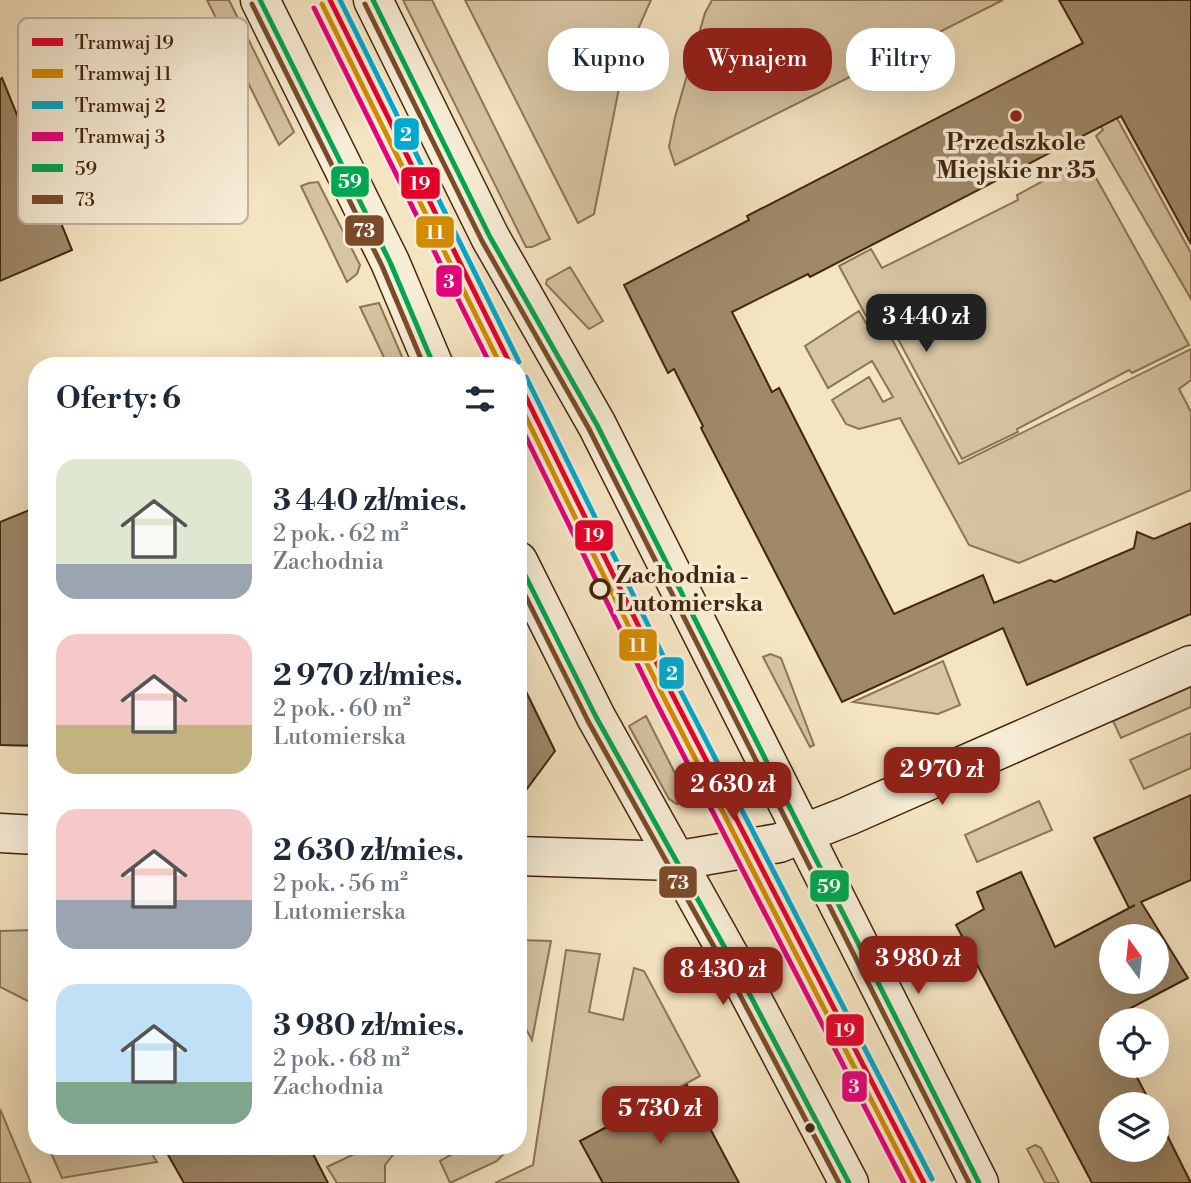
<!DOCTYPE html>
<html lang="pl">
<head>
<meta charset="utf-8">
<style>
	body { margin:0; font-family:"Libre Bodoni",serif; background:#f6f6f7; color:#1f2937; height:100vh; display:flex; flex-direction:column; font-size:26px; white-space:nowrap }
	* { box-sizing:border-box; margin:0 }
	p { font-size:23px; color:#747a83 }
	.icon { flex:none; width:38px; height:38px; fill:none; stroke:currentColor; stroke-width:2; stroke-linecap:round; stroke-linejoin:round }
	.map { position:relative; flex:1; overflow:hidden }
	.sheet { position:absolute; left:28px; top:357px; width:499px; height:798px; display:flex; flex-direction:column; background:#fff; border-radius:28px; box-shadow:0 7px 28px #0002 }
	.sheet>* { flex:none }
	.hud { position:absolute; left:548px; top:28px; width:537px; height:63px; display:flex; gap:14px }
	.needle { width:46px; rotate:345deg }
	.fabs { position:absolute; left:1099px; top:924px; display:grid; gap:14px }
	.fabs a { display:grid; place-items:center; width:70px; height:70px; border-radius:50%; background:#fff; box-shadow:0 7px 28px #0002; font-size:35px }
	.price { position:absolute; translate:-50% -60px; padding:0 16px; border-radius:14px; background:#8f2418; color:#fff; font-size:23px; line-height:46px; filter:drop-shadow(0 2px 4px #0008) }
	.price::after { content:''; position:absolute; left:50%; top:42px; width:21px; height:16px; margin-left:-10px; background:inherit; clip-path:polygon(0 0,100% 0,50% 100%) }
	.price.current { background:#222; color:#fff }
	ul { padding:0; list-style:none }
	li { display:flex; align-items:center; gap:21px; height:175px; padding:0 28px }
	li span { display:grid; place-items:center; flex:none; width:196px; height:140px; border-radius:21px; color:#555 }
	li>.icon { margin-inline-start:auto }
	span .icon { width:84px; height:84px; fill:#fffc; stroke-width:1 }
	li b { font-size:30px }
	h2 { display:flex; justify-content:space-between; align-items:center; height:84px; padding:0 28px; font-size:30px }
	.chip { padding:0 24px; border-radius:28px; background:#fff; box-shadow:0 7px 28px #0002; font-size:24px; line-height:63px }
	.chip.current { background:#8f2418; color:#fff }
	.map>svg:first-child { display:block }
	.green { fill:#d7c4a2; stroke:#8c7556; stroke-width:2 }
	.building { fill:#9f896a; stroke:#42260b; stroke-width:2; fill-rule:evenodd }
	.lines { fill:none; stroke-linecap:round; stroke-linejoin:round }
	.secondary-casing { stroke:#42260b; stroke-width:41 }
	.secondary { stroke:#f8edd7; stroke-width:38 }
	.bus-1-casing { stroke:#f8edd7; stroke-width:10 }
	.bus-2-casing { stroke:#f8edd7; stroke-width:10 }
	.bus-1 { stroke:#00a651; stroke-width:5 }
	.bus-2 { stroke:#7a4b2a; stroke-width:5 }
	.tram-1-casing { stroke:#f8edd7; stroke-width:10 }
	.tram-2-casing { stroke:#f8edd7; stroke-width:10 }
	.tram-3-casing { stroke:#f8edd7; stroke-width:10 }
	.tram-4-casing { stroke:#f8edd7; stroke-width:10 }
	.tram-1 { stroke:#e4002b; stroke-width:5 }
	.tram-2 { stroke:#d38c02; stroke-width:5 }
	.tram-3 { stroke:#00a9ce; stroke-width:5 }
	.tram-4 { stroke:#e5007d; stroke-width:5 }
	.poi-dot { fill:#8f2418; stroke:#f8edd7; stroke-width:2.5 }
	.stop-dot { fill:#f8edd7; stroke:#42260b; stroke-width:3.5 }
	.bus-dot { fill:#42260b; stroke:#f8edd7; stroke-width:2.5 }
	.labels { text-anchor:middle; stroke-width:7; stroke-linejoin:round; paint-order:stroke }
	.poi-label { font-size:24px; font-weight:bold; fill:#42260b; stroke:#f8edd7 }
	.stop-label { font-size:24px; font-weight:bold; fill:#42260b; stroke:#f8edd7; text-anchor:start }
	.key { fill:#f8edd7; stroke:#c1b19a; stroke-width:2 }
	.key-label { font-size:19px; fill:#42260b }
	.line-badge { stroke:#f8edd7; stroke-width:2.5 }
	.badge-label { font-size:19px; text-anchor:middle; font-weight:bold; fill:#fff }
</style>
</head>
<body>
<div class="map">
<svg width="1191" height="1183" viewBox="0 0 1191 1183">
	<rect width="100%" height="100%" fill="#f5e4c1"/>
	<filter id="stains"><feTurbulence type="fractalNoise" baseFrequency=".00286" numOctaves="4"/><feColorMatrix values="0 0 0 0 .2 0 0 0 0 .09 0 0 0 0 .02 0 0 0 .5 -.17"/></filter>
	<radialGradient id="worn" r=".72"><stop offset=".6" stop-color="#630" stop-opacity="0"/><stop offset="1" stop-color="#630" stop-opacity=".3"/></radialGradient>
	<path class="green" d="M207 0H229L294 132 279 145Z
		M403 0H432L550 239 532 247H526Z
		M465 0H651L625 58 594 214 578 223Z
		M712 0H1003L675 165 669 147 675 117 705 13Z
		M1107 100 1191 253V299L1096 136 1103 130 1092 109Z
		M1085 158 1189 345 1132 373 1129 370 1017 429 1018 432 962 459 882 309 866 316 839 266 871 249 882 268 1018 200 1017 195Z
		M318 182 360 265 357 274 347 282 301 186 309 183Z
		M570 267 603 321 589 329 546 284 547 280Z
		M379 303 406 366H388L360 307Z
		M859 311 866 323 879 315 959 464 1191 349V380L1179 389 1191 412V490L1019 563 969 545 900 418 859 429 846 424 832 400 869 377 883 402 893 397 872 361 828 388 805 346Z
		M770 654 781 658 814 745 810 747 763 657Z
		M943 661 960 705 938 714 853 702Z
		M1191 687V707L1121 738 1113 721Z
		M646 716 688 799 677 804 669 799 629 726Z
		M1191 733V768L1144 789 1130 760Z
		M1039 801 1052 830 977 862 965 835Z
		M34 930 37 935V1011L34 1004 0 987V931Z
		M518 940 551 941 532 1040 518 1014Z
		M566 950 600 954 589 1012 623 1020 634 968 644 971 700 1076 581 1141 603 1183H495L533 1165Z
		M0 1109 31 1183H0Z
		M1035 1145 1041 1148 1059 1183H1045L1027 1149Z
		M48 1146H147L157 1162 62 1178Z
		M371 1146H400L385 1165V1183H337L327 1167Z
		M451 1146H511L497 1161 450 1183 440 1161 454 1153Z"/>
	<path class="building" d="M1059 0H1191V244L1121 116 810 277 808 274 732 312 772 392 779 388 894 614 983 575 994 603 1050 580 1055 582 1134 548 1137 532 1154 539 1191 523V614L1027 685 1003 628 842 702 701 428 703 426 674 369 668 373 624 285 749 220 747 216 1083 43Z
		M2 78 72 250 0 281V79Z
		M37 507V746L0 745V522Z
		M518 675 555 751 518 801Z
		M1191 795V880L1141 902 1188 978 1108 1020 1111 1027V1066H1131L1151 1104H1111V1150H1157V1115L1191 1183H1092L956 925 984 909 977 892 1021 872 1055 947 1135 905 1129 908 1094 838ZM1111 936H1157V982H1111Z
		M687 1085 739 1183H603L580 1141Z
		M163 1146H309L328 1183H184Z"/>
	<g class="lines">
		<defs>
			<path id="secondary" d="M260 0 390 262 434 366
				M373 0 490 237 597 425 979 1183
				M518 561 596 717 730 957 849 1183
				M0 833 37 835
				M518 856 674 861 779 843 848 816 1191 665"/>
		</defs>
		<use href="#secondary" class="secondary-casing"/>
		<use href="#secondary" class="secondary"/>
		<defs>
			<path id="bus-1" d="M260 0 390 262 434 366
				M373 0 490 237 597 425 979 1183
				M518 561 596 717 730 957 849 1183"/>
			<path id="bus-2" d="M252 4 382 266 424 366
				M365 4 482 241 589 429 969 1183
				M518 581 588 721 722 961 839 1183"/>
		</defs>
		<use href="#bus-1" class="bus-1-casing"/>
		<use href="#bus-2" class="bus-2-casing"/>
		<use href="#bus-1" class="bus-1"/>
		<use href="#bus-2" class="bus-2"/>
		<defs>
			<path id="tram-1" d="M330 0 511 366
				M518 381 671 692 924 1183"/>
			<path id="tram-2" d="M322 4 501 366
				M518 401 663 696 914 1183"/>
			<path id="tram-3" d="M340 0 519 362
				M526 377 679 688 932 1179"/>
			<path id="tram-4" d="M314 8 491 366
				M518 421 655 700 904 1183"/>
		</defs>
		<use href="#tram-1" class="tram-1-casing"/>
		<use href="#tram-2" class="tram-2-casing"/>
		<use href="#tram-3" class="tram-3-casing"/>
		<use href="#tram-4" class="tram-4-casing"/>
		<use href="#tram-1" class="tram-1"/>
		<use href="#tram-2" class="tram-2"/>
		<use href="#tram-3" class="tram-3"/>
		<use href="#tram-4" class="tram-4"/>
	</g>
	<circle class="poi-dot" cx="1016" cy="116" r="7"/>
	<circle class="stop-dot" cx="600" cy="589" r="9"/>
	<circle class="bus-dot" cx="810" cy="1128" r="6"/>
	<g class="labels">
		<g class="poi-label">
			<text x="1016" y="150">Przedszkole<tspan x="1016" dy="28">Miejskie nr 35</tspan></text>
		</g>
		<g class="stop-label">
			<text x="616" y="583">Zachodnia -<tspan x="616" dy="28">Lutomierska</tspan></text>
		</g>
	</g>
	<rect x="18" y="18" width="230" height="206" rx="10" class="key"/>
	<rect x="32" y="38" width="31" height="8" fill="#e4002b"/>
	<rect x="32" y="69" width="31" height="9" fill="#d38c02"/>
	<rect x="32" y="101" width="31" height="8" fill="#00a9ce"/>
	<rect x="32" y="132" width="31" height="9" fill="#e5007d"/>
	<rect x="32" y="164" width="31" height="8" fill="#00a651"/>
	<rect x="32" y="195" width="31" height="9" fill="#7a4b2a"/>
	<g class="key-label">
		<text x="75" y="49">Tramwaj 19</text>
		<text x="75" y="80">Tramwaj 11</text>
		<text x="75" y="112">Tramwaj 2</text>
		<text x="75" y="143">Tramwaj 3</text>
		<text x="75" y="175">59</text>
		<text x="75" y="206">73</text>
	</g>
	<g class="line-badge">
		<rect x="393" y="117" width="27" height="34" rx="7" fill="#00a9ce"/>
		<rect x="330" y="165" width="40" height="33" rx="7" fill="#00a651"/>
		<rect x="400" y="166" width="41" height="34" rx="7" fill="#e4002b"/>
		<rect x="344" y="214" width="41" height="33" rx="7" fill="#7a4b2a"/>
		<rect x="415" y="215" width="40" height="34" rx="7" fill="#d38c02"/>
		<rect x="435" y="264" width="28" height="34" rx="7" fill="#e5007d"/>
		<rect x="574" y="519" width="40" height="33" rx="7" fill="#e4002b"/>
		<rect x="618" y="628" width="40" height="34" rx="7" fill="#d38c02"/>
		<rect x="658" y="656" width="27" height="34" rx="7" fill="#00a9ce"/>
		<rect x="658" y="865" width="40" height="34" rx="7" fill="#7a4b2a"/>
		<rect x="809" y="869" width="41" height="34" rx="7" fill="#00a651"/>
		<rect x="825" y="1013" width="40" height="34" rx="7" fill="#e4002b"/>
		<rect x="841" y="1070" width="27" height="33" rx="7" fill="#e5007d"/>
	</g>
	<g class="badge-label">
		<text x="406" y="141">2</text>
		<text x="350" y="188">59</text>
		<text x="420" y="190">19</text>
		<text x="364" y="237">73</text>
		<text x="435" y="239">11</text>
		<text x="449" y="288">3</text>
		<text x="594" y="542">19</text>
		<text x="638" y="652">11</text>
		<text x="672" y="680">2</text>
		<text x="678" y="889">73</text>
		<text x="829" y="893">59</text>
		<text x="845" y="1037">19</text>
		<text x="854" y="1093">3</text>
	</g>
	<rect width="100%" height="100%" filter="url(#stains)"/>
	<rect width="100%" height="100%" fill="url(#worn)"/>
</svg>
<div class="fabs">
<a><svg class="needle" viewBox="-14 -14 28 28"><path d="M0-13l5 13h-10z" fill="#e53935"/><path d="M0 13l5-13h-10z" fill="#747a83"/></svg></a>
<a><svg class="icon" aria-label="locate" viewBox="0 0 24 24"><circle cx="12" cy="12" r="6"/><path d="M12 2v4M12 18v4M2 12h4M18 12h4"/></svg></a>
<a><svg class="icon" aria-label="layers" viewBox="0 0 24 24"><path d="M12 4l9 5-9 5-9-5zM3 14l9 5 9-5"/></svg></a>
</div>
<b class="price current" style="left:926px;top:354px">3 440 zł</b>
<b class="price" style="left:942px;top:807px">2 970 zł</b>
<b class="price" style="left:733px;top:822px">2 630 zł</b>
<b class="price" style="left:918px;top:996px">3 980 zł</b>
<b class="price" style="left:723px;top:1007px">8 430 zł</b>
<b class="price" style="left:660px;top:1146px">5 730 zł</b>
<div class="hud">
<a class="chip">Kupno</a>
<a class="chip current">Wynajem</a>
<a class="chip">Filtry</a>
</div>
<section class="sheet">
<h2>Oferty: 6<svg class="icon" aria-label="filters" viewBox="0 0 24 24"><path d="M4 7h16M4 17h16"/><circle cx="9" cy="7" r="2"/><circle cx="15" cy="17" r="2"/></svg></h2>
<ul>
<li><span style="background:linear-gradient(#dfe7d0 75%,#9aa5b1 0)"><svg class="icon" aria-label="home" viewBox="0 0 24 24"><path d="M3 11l9-7 9 7M6 9v11h12V9"/></svg></span><div><b>3 440 zł/mies.</b><p>2 pok. · 62 m²</p><p>Zachodnia</p></div></li>
<li><span style="background:linear-gradient(#f6c9c9 65%,#c2b280 0)"><svg class="icon" aria-label="home" viewBox="0 0 24 24"><path d="M3 11l9-7 9 7M6 9v11h12V9"/></svg></span><div><b>2 970 zł/mies.</b><p>2 pok. · 60 m²</p><p>Lutomierska</p></div></li>
<li><span style="background:linear-gradient(#f6c9c9 65%,#9aa5b1 0)"><svg class="icon" aria-label="home" viewBox="0 0 24 24"><path d="M3 11l9-7 9 7M6 9v11h12V9"/></svg></span><div><b>2 630 zł/mies.</b><p>2 pok. · 56 m²</p><p>Lutomierska</p></div></li>
<li><span style="background:linear-gradient(#bfe0f5 70%,#7fa58c 0)"><svg class="icon" aria-label="home" viewBox="0 0 24 24"><path d="M3 11l9-7 9 7M6 9v11h12V9"/></svg></span><div><b>3 980 zł/mies.</b><p>2 pok. · 68 m²</p><p>Zachodnia</p></div></li>
</ul>
</section>
</div>
</body>
</html>
